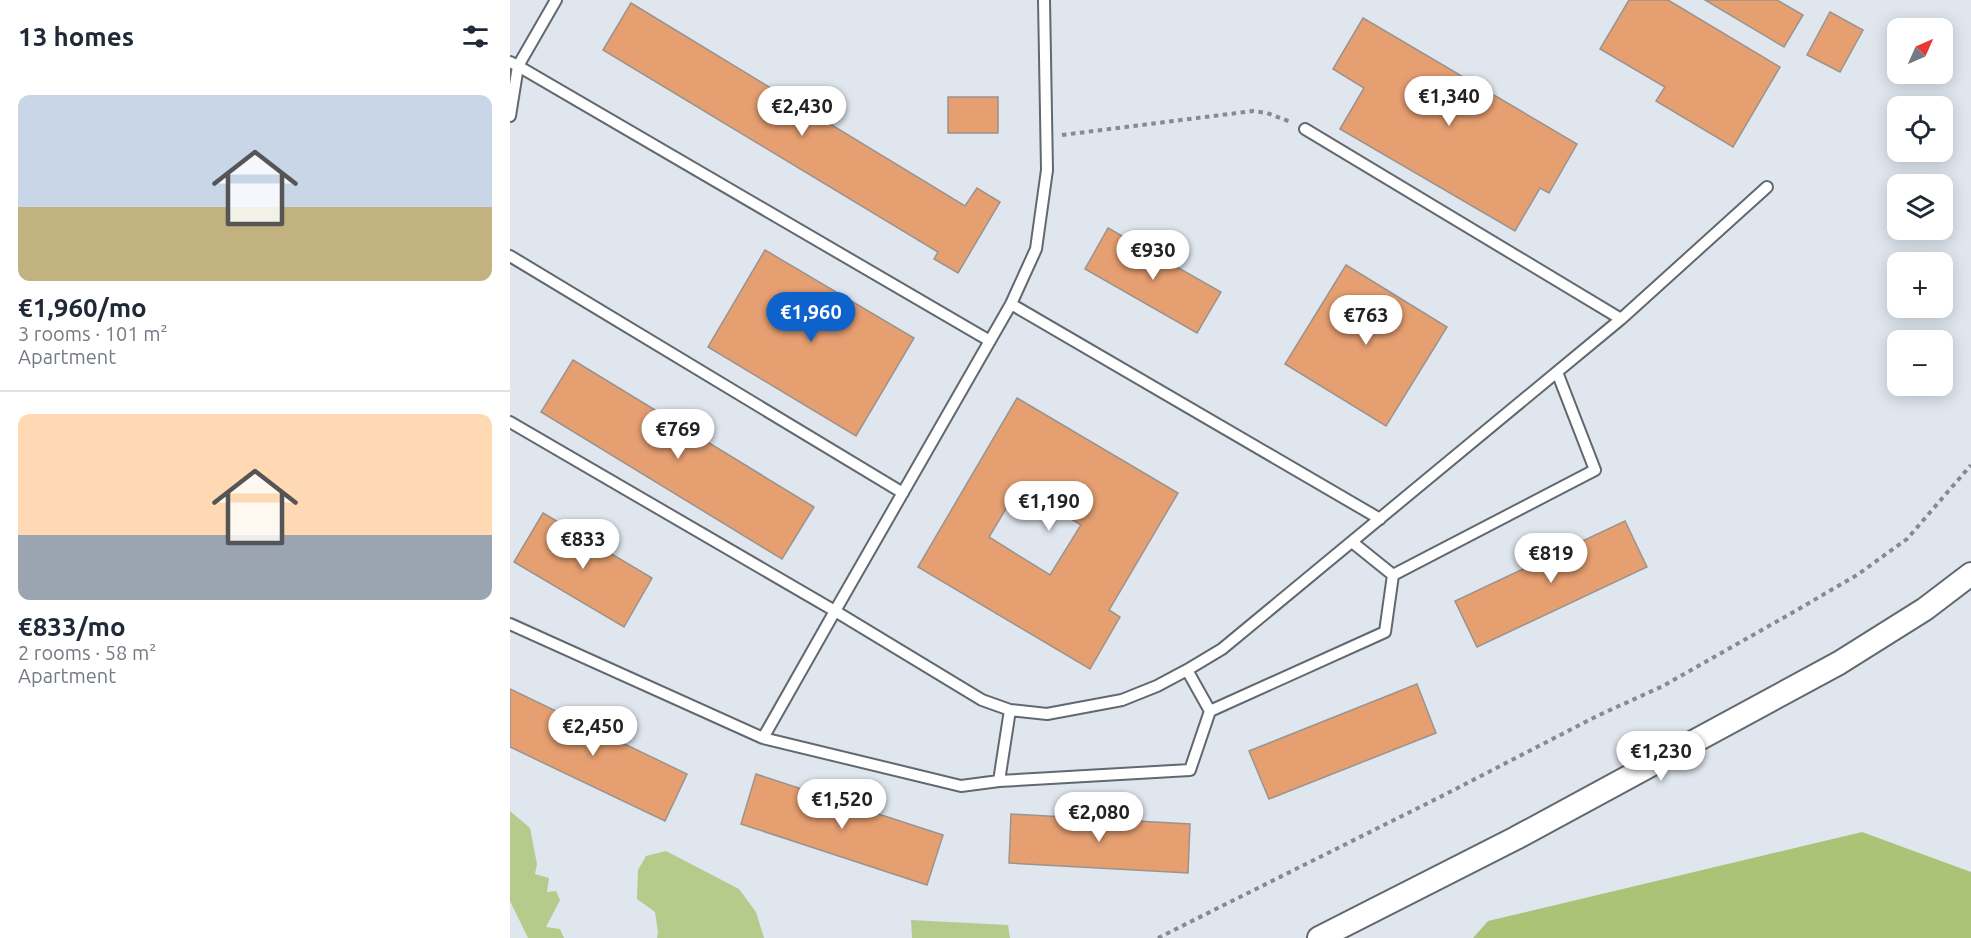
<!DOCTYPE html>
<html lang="en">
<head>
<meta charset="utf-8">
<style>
	body { margin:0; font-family:Ubuntu,sans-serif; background:#f2f2f3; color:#1f2937; height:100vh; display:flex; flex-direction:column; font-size:22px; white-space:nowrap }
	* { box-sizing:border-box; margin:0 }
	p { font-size:20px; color:#747a83 }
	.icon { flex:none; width:33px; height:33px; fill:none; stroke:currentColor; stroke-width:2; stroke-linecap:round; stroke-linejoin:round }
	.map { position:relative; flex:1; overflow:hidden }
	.drawer { display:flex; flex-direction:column; background:#fff; width:510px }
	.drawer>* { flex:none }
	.needle { width:39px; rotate:45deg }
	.fabs { position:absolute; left:1377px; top:18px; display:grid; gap:12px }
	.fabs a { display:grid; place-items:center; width:66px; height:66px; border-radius:12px; background:#fff; box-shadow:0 3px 15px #0003; font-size:30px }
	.price { position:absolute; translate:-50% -51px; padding:0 14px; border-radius:21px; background:#fff; color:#222; font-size:20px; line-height:39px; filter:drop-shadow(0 2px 3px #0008) }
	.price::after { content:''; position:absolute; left:50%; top:36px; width:18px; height:14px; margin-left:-9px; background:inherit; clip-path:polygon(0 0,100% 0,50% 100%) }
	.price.selected { background:#0d62cc; color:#fff }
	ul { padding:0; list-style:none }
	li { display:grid; align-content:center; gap:12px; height:318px; padding:0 18px }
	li+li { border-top:2px solid #e0e1e3 }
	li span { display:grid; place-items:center; height:186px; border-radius:12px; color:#555 }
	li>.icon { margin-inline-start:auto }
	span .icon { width:108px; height:108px; fill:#fffc; stroke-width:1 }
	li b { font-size:26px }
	h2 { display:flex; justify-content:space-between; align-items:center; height:72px; padding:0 18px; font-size:26px }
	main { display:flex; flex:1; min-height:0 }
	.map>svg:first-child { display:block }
	.green { fill:#b5cb8b }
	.forest { fill:#aac377 }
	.building { fill:#e69f71; stroke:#9b938d; stroke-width:1.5; fill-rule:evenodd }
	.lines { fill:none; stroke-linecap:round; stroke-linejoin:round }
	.lane-casing { stroke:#62686f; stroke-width:14 }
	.street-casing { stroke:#62686f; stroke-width:26 }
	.path { stroke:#868b91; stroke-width:4; stroke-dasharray:4.5 4.5; stroke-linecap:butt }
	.lane { stroke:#fff; stroke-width:10 }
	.street { stroke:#fff; stroke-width:22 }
</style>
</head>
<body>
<main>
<section class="drawer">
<h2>13 homes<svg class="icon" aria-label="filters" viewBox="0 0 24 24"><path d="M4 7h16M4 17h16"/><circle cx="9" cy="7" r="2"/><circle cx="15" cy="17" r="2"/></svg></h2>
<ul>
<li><span style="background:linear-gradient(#c9d6e8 60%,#c2b280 0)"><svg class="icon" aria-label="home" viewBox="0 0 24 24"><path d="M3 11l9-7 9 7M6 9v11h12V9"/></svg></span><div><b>€1,960/mo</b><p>3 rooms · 101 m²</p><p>Apartment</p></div></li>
<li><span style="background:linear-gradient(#ffd9b3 65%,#9aa5b1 0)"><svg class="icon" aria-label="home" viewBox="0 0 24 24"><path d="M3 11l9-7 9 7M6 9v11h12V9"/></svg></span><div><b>€833/mo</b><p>2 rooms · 58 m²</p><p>Apartment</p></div></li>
</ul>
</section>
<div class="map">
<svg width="1461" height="938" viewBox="0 0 1461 938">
	<rect width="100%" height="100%" fill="#dfe6ee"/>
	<path class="green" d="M0 811 20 828 27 864 25 874 39 878 37 892 46 891 50 900 36 927 50 929 54 938H18L0 901Z
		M156 851 229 889 246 912 254 938H147L148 932 145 912 127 899 128 870 136 856Z
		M401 920 498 925 500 938H402Z"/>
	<path class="forest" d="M1352 832 1461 872V938H963L978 921Z"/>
	<path class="building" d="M1119 0H1158L1270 67 1223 147 1146 101 1155 87 1090 49Z
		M1195 0H1267L1293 15 1274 47Z
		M121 3 455 206 467 188 490 202 448 273 424 259 428 252 93 50Z
		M1320 12 1353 30 1330 72 1297 55Z
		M853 18 1067 144 1039 193 1030 188 1005 231 830 129 854 88 823 69Z
		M438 97H488V133H438Z
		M598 228 711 292 687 333 575 269Z
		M255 250 404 338 346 436 198 347Z
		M836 265 937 327 876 426 775 364Z
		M63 360 304 507 272 559 31 412Z
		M507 398 668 493 599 610 610 617 580 669 408 567ZM509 487 571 525 540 575 479 537Z
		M33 513 142 578 114 627 4 562Z
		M1115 521 1137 567 967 647 945 601Z
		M907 684 926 733 759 799 739 751Z
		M0 689 177 774 155 821 0 747Z
		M246 774 433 835 417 885 231 824Z
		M501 814 680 824 678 873 499 863Z"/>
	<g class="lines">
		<defs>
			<path id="lane" d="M46 0 8 66 480 341
				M0 62 8 66 0 116
				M795 129 1111 319
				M0 256 393 493
				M501 304 870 519
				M0 422 325 611 501 304 526 249 537 170 534 0
				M842 542 883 575
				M0 624 253 738 451 786 489 781 680 770 700 711 875 632 883 575 1085 470 1047 372
				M677 670 700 711
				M253 738 325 611 472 700 500 710 537 714 612 700 647 686 677 670 712 649 1111 319 1257 187
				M489 781 500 710"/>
			<path id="street" d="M809 938 1006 838 1329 663 1415 609 1461 574"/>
		</defs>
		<use href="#lane" class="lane-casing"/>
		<use href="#street" class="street-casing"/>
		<path class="path" d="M552 135 743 111 757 113 781 122
			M648 938 934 795 1087 716 1153 686 1280 614 1347 575 1397 539 1461 465"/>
		<use href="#lane" class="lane"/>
		<use href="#street" class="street"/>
	</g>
</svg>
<div class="fabs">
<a><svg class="needle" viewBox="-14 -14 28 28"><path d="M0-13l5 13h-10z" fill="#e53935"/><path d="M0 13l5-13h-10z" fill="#747a83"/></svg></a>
<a><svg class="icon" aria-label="locate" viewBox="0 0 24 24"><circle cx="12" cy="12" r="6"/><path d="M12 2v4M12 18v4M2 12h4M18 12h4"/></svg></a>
<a><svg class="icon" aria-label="layers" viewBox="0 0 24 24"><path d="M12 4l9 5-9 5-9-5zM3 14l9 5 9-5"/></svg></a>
<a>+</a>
<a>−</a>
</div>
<b class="price" style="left:939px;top:127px">€1,340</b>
<b class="price" style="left:292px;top:137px">€2,430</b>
<b class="price" style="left:643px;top:281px">€930</b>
<b class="price selected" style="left:301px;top:343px">€1,960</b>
<b class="price" style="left:856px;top:346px">€763</b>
<b class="price" style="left:168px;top:460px">€769</b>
<b class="price" style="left:539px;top:532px">€1,190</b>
<b class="price" style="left:73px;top:570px">€833</b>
<b class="price" style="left:1041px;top:584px">€819</b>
<b class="price" style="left:83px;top:757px">€2,450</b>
<b class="price" style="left:1151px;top:782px">€1,230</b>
<b class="price" style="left:332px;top:830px">€1,520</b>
<b class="price" style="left:589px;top:843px">€2,080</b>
</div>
</main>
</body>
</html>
